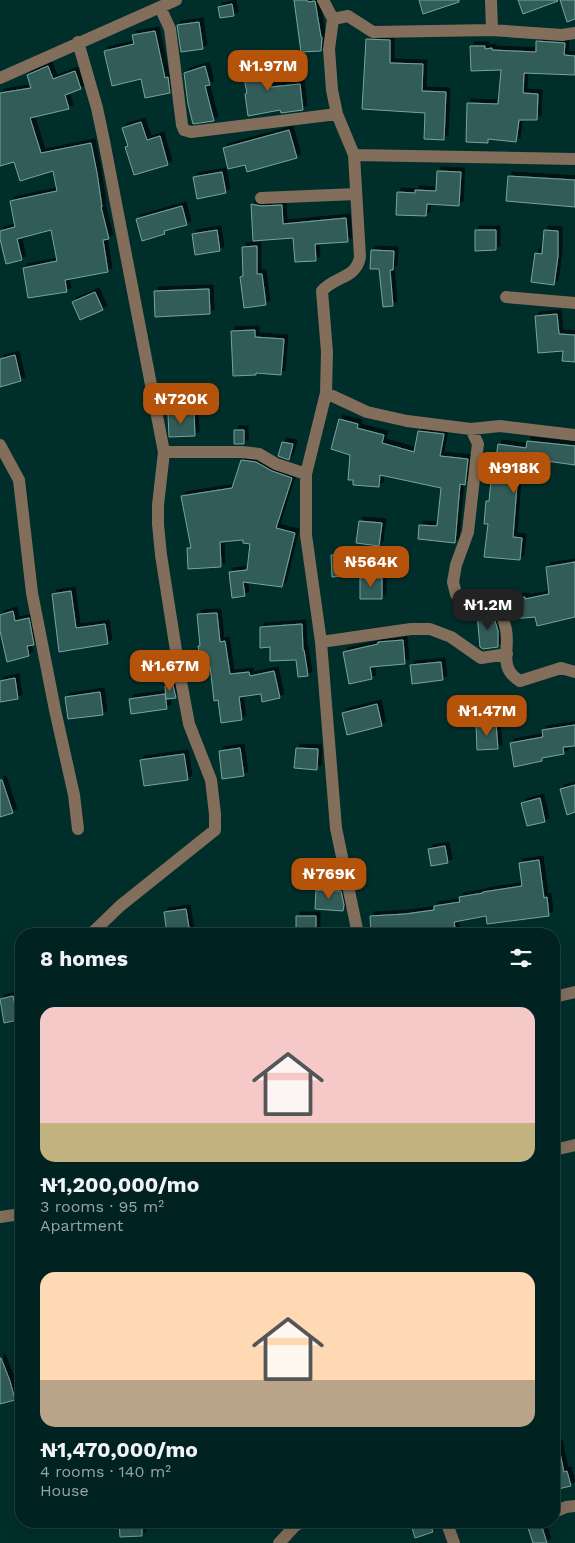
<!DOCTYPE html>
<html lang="en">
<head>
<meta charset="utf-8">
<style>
	body { margin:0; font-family:"Work Sans",sans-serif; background:#0e2f2d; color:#f1f3f6; height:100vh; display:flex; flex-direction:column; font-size:19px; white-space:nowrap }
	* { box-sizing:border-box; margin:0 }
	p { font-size:16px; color:#95a4a5 }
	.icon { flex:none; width:28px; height:28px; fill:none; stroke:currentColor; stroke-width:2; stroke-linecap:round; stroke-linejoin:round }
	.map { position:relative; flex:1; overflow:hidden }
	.details { position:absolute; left:15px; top:928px; width:545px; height:600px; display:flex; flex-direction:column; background:#002220; border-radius:20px; box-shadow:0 5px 20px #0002,0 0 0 1px #223f3e }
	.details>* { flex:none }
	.price { position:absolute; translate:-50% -42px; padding:0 11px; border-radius:10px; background:#b45309; color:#fff; font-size:16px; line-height:32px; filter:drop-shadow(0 1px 2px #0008) }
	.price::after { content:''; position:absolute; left:50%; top:30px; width:15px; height:11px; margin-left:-8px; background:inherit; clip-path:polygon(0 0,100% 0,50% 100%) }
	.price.current { background:#222; color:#fff }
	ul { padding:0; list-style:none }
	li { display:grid; align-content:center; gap:10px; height:265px; padding:0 25px }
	li span { display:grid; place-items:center; height:155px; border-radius:15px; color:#555 }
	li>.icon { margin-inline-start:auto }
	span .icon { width:90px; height:90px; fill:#fffc; stroke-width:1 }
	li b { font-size:21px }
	h2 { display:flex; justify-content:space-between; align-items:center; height:60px; padding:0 25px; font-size:21px }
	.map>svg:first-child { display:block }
	.building { fill:#305c58; stroke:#77a49f; filter:url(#shadow) }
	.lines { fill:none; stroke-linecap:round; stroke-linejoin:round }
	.minor { stroke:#826e5b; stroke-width:12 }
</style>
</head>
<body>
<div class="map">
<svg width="575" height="1543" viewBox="0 0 575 1543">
	<defs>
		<filter id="shadow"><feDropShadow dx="4" dy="-4" stdDeviation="0" flood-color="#0009"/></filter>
	</defs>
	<rect width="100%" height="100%" fill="#002e2b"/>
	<path class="building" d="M294 0H307L308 2 315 1 321 37H322L321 51 301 52Z
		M419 0H459V2L423 14Z
		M518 0H557L558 1 523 14Z
		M560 0H575V19L567 22Z
		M232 4 234 16 220 18 218 7Z
		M199 22 203 49 181 52 177 25Z
		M155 31 165 78 168 77 170 93 145 98 141 79 112 86 104 51 134 44 132 35Z
		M366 39 390 40V63L423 64 422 91 446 92 444 140 424 139 425 113 362 109Z
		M536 41 565 43 564 55 575 56V75L524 73 523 93 538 94 537 120H519L516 142 488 139V143L466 142 467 103 498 104 501 70 471 71 470 46H485V49L492 48V50L536 52Z
		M265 59 271 87 300 84 303 110 281 113 280 110 248 116 245 94 247 93 241 64Z
		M48 66 53 79 75 71 81 89 65 95 69 109 30 118 41 153 91 143 97 173 102 207H101L109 239 103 240 108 272 65 280 67 292 28 298 23 268 57 261 51 230 17 239 22 260 6 264 0 239V231L15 227 10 201 57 191 53 171 20 181 14 162 0 166V93L31 88 27 75Z
		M205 66 210 85 205 86 214 121 193 124 188 104 184 73Z
		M141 122 147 140 160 136 168 165 134 175 125 147 128 146 122 128Z
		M289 130 297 158 247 172 245 165 228 169 223 148Z
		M437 171 461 172 459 206 427 204 426 216 396 215 397 192 415 193V190L436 191Z
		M222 172 226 193 197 199 193 177Z
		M508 176 575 180V207L506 201Z
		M251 204 261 206 282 205 283 224 346 218 348 242 315 244 316 261 295 262 293 238 253 241Z
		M182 206 187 225 164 231 165 234 142 241 136 219Z
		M217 230 220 251 195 255 192 234Z
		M475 230H496V250L475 251Z
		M544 230 558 231V256L554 285 531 282 535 253 542 254Z
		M257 246V274H262L266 305 244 308 240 277 243 276 242 247Z
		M371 250 394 251 393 270H390L393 306 383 307 379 269H370Z
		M209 289 210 314 155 317 154 291Z
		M95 292 103 310 80 320 72 302Z
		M557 314 559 334 575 335V362L562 361 563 351 538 353 535 316Z
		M255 330V337L284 339 281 375 256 373V375L233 376 231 331Z
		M15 355 21 381 0 387V359Z
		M194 413 195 436 169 437 168 414Z
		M339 419 358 424 357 428 384 435 382 443 414 452 418 431 444 434 440 456 468 459 465 485 460 484 455 543 418 539 419 525 437 526 441 488 380 475 379 487 353 485V480H348L350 455 331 449Z
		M234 430H244V444H234Z
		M527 441 575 446V465L546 461 545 464 517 461 513 484 517 485 513 537 522 538 520 560 484 557 488 524H484L486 501H489L492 470H494L498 444 526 448Z
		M282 442 293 444 289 460 278 456Z
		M241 460 256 462 272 471 292 478 276 528 295 533 282 587 243 582 245 596 232 598 229 572 247 570 250 544 243 543V540L220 542 221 567 188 569 187 548H191L181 496 232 488Z
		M359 521 382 523 379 546 356 543Z
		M358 554 360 575 332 577 331 555Z
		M575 562V617L537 626 535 617 512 619 507 605 503 599 525 597V599L549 594 546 567Z
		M360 578H382V599H360Z
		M71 591 76 628 105 624 108 644 59 652 52 594Z
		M13 611 15 621 29 618 34 645 27 646 29 656 7 662 0 631V615Z
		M217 613 220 642 225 641 230 674 249 672 250 676 274 671 280 698 262 702 261 694 239 697 242 720 221 723 218 700 214 701 210 666 202 667 198 646H200L197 614Z
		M483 613 493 614 498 631V647L483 649 480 647 477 614Z
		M302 624 303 650H304L308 676 298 677 296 660 270 661V647L260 648V627Z
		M403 640 405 664 370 667 372 679 349 684 343 652 378 644V642Z
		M441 662 443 680 412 684 410 665Z
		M15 678 18 699 0 702V681Z
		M173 685 176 698 166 699 165 686Z
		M100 692 103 715 68 719 65 697Z
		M165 694 167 709 131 714 129 699Z
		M377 704 382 726 347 735 342 713Z
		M496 723 498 749 477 750 476 724Z
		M575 725V746L563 747 564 754 542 758V761L514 767 510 743 543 737 542 730Z
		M240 748 244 776 222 779 219 751Z
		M296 748 318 749 317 770 294 768Z
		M184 754 188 780 144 786 140 760Z
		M0 780H2L13 813 0 817Z
		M575 785V812L567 815 560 789Z
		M540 798 545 822 527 826 521 803Z
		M445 846 448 863 431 866 428 849Z
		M539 860 544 898 547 897 549 916 487 924 486 916 454 922 456 934H438L437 931 410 934H371L370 916 405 914 434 910V906L460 902 459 897 483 893V892L522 886 519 863Z
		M316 890 341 891 344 905 343 911 315 909Z
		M186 909 190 934H167L164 912Z
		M296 916H316V934H296Z
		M13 996 18 1020 4 1023 0 999Z
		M0 1358H1L10 1381 15 1400 0 1404Z
		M554 1444H558L564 1472 567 1471 571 1486 554 1490Z
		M119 1521H142V1536L120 1537Z
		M410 1521H429L433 1532 415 1538Z
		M540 1521 547 1543H533L527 1525Z"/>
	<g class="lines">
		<path class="minor" d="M323 0 333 19 348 16 373 32 492 30 562 35 575 33
			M491 0 492 30
			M160 7 170 29 182 125 184 130 191 132 337 114
			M333 19 329 49 332 90 337 114 354 155 360 257C356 279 335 276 322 291L327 352 326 393 306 474V535L321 642 336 828 358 934
			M78 42 97 108 104 141 164 452 158 505V524L161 555 180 676 189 724 211 780 215 814V830L120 906 91 934
			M0 78 176 0
			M354 155 575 159
			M261 198 356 194
			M506 297 575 303
			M326 393 367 412 407 421 471 429 500 426 575 435
			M471 429 478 444 477 452 468 532 456 565 453 582 456 594 463 603 499 607C501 615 505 623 506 630 510 650 498 668 520 681L561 668 575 672
			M0 445 19 480 32 593 55 710 74 795 78 829
			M164 452H242L259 454 276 464 306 474
			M321 642 411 629H430L451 637 481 658 507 654
			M554 997 575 992
			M554 1150 575 1145
			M0 1217 21 1214
			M554 1512 566 1507 575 1506
			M446 1521 454 1543
			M279 1543 295 1526 303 1521"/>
	</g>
</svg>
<b class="price" style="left:268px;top:92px">₦1.97M</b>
<b class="price" style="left:181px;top:425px">₦720K</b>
<b class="price" style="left:514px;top:494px">₦918K</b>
<b class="price" style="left:371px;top:588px">₦564K</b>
<b class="price current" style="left:488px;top:631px">₦1.2M</b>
<b class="price" style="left:170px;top:692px">₦1.67M</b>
<b class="price" style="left:487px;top:737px">₦1.47M</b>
<b class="price" style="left:329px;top:900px">₦769K</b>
<section class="details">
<h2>8 homes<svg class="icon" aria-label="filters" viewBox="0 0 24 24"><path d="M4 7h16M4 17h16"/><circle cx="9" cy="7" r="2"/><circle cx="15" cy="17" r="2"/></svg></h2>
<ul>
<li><span style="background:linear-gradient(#f6c9c9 75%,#c2b280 0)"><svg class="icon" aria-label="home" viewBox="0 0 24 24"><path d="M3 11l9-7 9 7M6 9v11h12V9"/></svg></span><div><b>₦1,200,000/mo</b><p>3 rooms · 95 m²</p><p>Apartment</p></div></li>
<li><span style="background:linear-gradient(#ffd9b3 70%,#b9a48a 0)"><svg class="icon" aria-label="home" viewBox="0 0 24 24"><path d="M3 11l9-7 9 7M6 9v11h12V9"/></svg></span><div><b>₦1,470,000/mo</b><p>4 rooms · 140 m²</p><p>House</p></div></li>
</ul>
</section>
</div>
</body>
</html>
